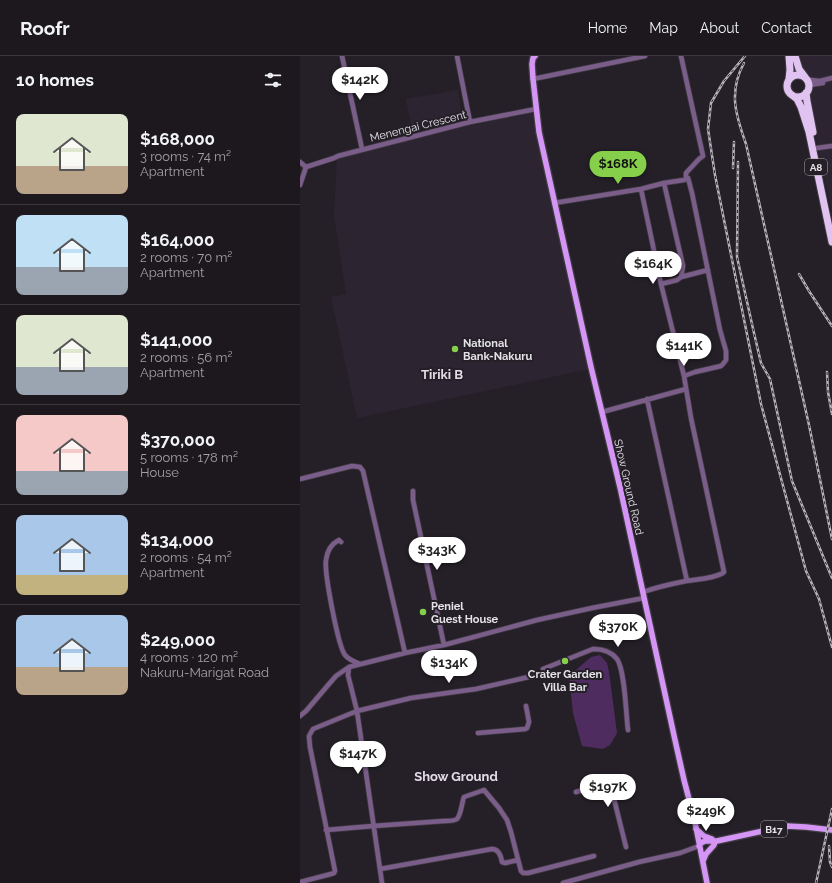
<!DOCTYPE html>
<html lang="en">
<head>
<meta charset="utf-8">
<style>
	body { margin:0; font-family:Raleway,sans-serif; background:#29252b; color:#f1f3f6; height:100vh; display:flex; flex-direction:column; font-size:15px; white-space:nowrap }
	* { box-sizing:border-box; margin:0 }
	p { font-size:13px; color:#a0a0a4 }
	.icon { flex:none; width:22px; height:22px; fill:none; stroke:currentColor; stroke-width:2; stroke-linecap:round; stroke-linejoin:round }
	.map { position:relative; flex:1; overflow:hidden }
	.side { display:flex; flex-direction:column; background:#1c181e; width:300px }
	.side>* { flex:none }
	.price { position:absolute; translate:-50% -34px; padding:0 9px; border-radius:14px; background:#fff; color:#222; font-size:13px; line-height:26px; filter:drop-shadow(0 1px 2px #0008) }
	.price::after { content:''; position:absolute; left:50%; top:24px; width:12px; height:9px; margin-left:-6px; background:inherit; clip-path:polygon(0 0,100% 0,50% 100%) }
	.price.current { background:#86cf4b; color:#111 }
	ul { padding:0; list-style:none }
	li { display:flex; align-items:center; gap:12px; height:100px; padding:0 16px }
	li+li { border-top:1px solid #3a373c }
	li span { display:grid; place-items:center; flex:none; width:112px; height:80px; border-radius:8px; color:#555 }
	li>.icon { margin-inline-start:auto }
	span .icon { width:48px; height:48px; fill:#fffc; stroke-width:1 }
	li b { font-size:17px }
	h2 { display:flex; justify-content:space-between; align-items:center; height:48px; padding:0 16px; font-size:17px }
	header { display:flex; align-items:center; gap:24px; box-sizing:border-box; height:56px; padding:0 20px; background:#1c181e; border-bottom:1px solid #3a373c }
	header strong { font-size:19px }
	nav { display:flex; gap:22px; margin-inline-start:auto; font-size:14px }
	main { display:flex; flex:1; min-height:0 }
	.map>svg:first-child { display:block }
	.built { fill:#2d2432 }
	.green { fill:#4f2c5f }
	.lines { fill:none; stroke-linecap:round; stroke-linejoin:round }
	.minor-casing { stroke:#403b43; stroke-width:6 }
	.major-casing { stroke:#403b43; stroke-width:8 }
	.highway-casing { stroke:#403b43; stroke-width:9 }
	.minor { stroke:#7b5d8a; stroke-width:4.5 }
	.major { stroke:#d495f5; stroke-width:5.5 }
	.highway { stroke:#e1c3f1; stroke-width:7 }
	.rail-casing { stroke:#b6b3b9; stroke-width:2.5 }
	.rail { stroke:#252028; stroke-width:1; stroke-dasharray:3; stroke-linecap:butt }
	.poi-dot { fill:#86cf4b; stroke:#252028; stroke-width:1.5 }
	.labels { text-anchor:middle; stroke-width:4; stroke-linejoin:round; paint-order:stroke }
	.shield { fill:#252028; stroke:#aba7ae; stroke-width:1 }
	.shield-label { font-size:10px; font-weight:bold; fill:#e4e1e7 }
	.street-label { font-size:11px; fill:#e4e1e7; stroke:#252028 }
	.poi-label { font-size:11px; font-weight:bold; fill:#e4e1e7; stroke:#252028; text-anchor:start }
	.quarter-label { font-size:13px; font-weight:bold; fill:#e3dce7; stroke:#252028 }
</style>
</head>
<body>
<header>
<strong>Roofr</strong>
<nav><a>Home</a><a>Map</a><a>About</a><a>Contact</a></nav>
</header>
<main>
<section class="side">
<h2>10 homes<svg class="icon" aria-label="filters" viewBox="0 0 24 24"><path d="M4 7h16M4 17h16"/><circle cx="9" cy="7" r="2"/><circle cx="15" cy="17" r="2"/></svg></h2>
<ul>
<li><span style="background:linear-gradient(#dfe7d0 65%,#b9a48a 0)"><svg class="icon" aria-label="home" viewBox="0 0 24 24"><path d="M3 11l9-7 9 7M6 9v11h12V9"/></svg></span><div><b>$168,000</b><p>3 rooms · 74 m²</p><p>Apartment</p></div></li>
<li><span style="background:linear-gradient(#bfe0f5 65%,#9aa5b1 0)"><svg class="icon" aria-label="home" viewBox="0 0 24 24"><path d="M3 11l9-7 9 7M6 9v11h12V9"/></svg></span><div><b>$164,000</b><p>2 rooms · 70 m²</p><p>Apartment</p></div></li>
<li><span style="background:linear-gradient(#dfe7d0 65%,#9aa5b1 0)"><svg class="icon" aria-label="home" viewBox="0 0 24 24"><path d="M3 11l9-7 9 7M6 9v11h12V9"/></svg></span><div><b>$141,000</b><p>2 rooms · 56 m²</p><p>Apartment</p></div></li>
<li><span style="background:linear-gradient(#f6c9c9 70%,#9aa5b1 0)"><svg class="icon" aria-label="home" viewBox="0 0 24 24"><path d="M3 11l9-7 9 7M6 9v11h12V9"/></svg></span><div><b>$370,000</b><p>5 rooms · 178 m²</p><p>House</p></div></li>
<li><span style="background:linear-gradient(#a9c7e8 75%,#c2b280 0)"><svg class="icon" aria-label="home" viewBox="0 0 24 24"><path d="M3 11l9-7 9 7M6 9v11h12V9"/></svg></span><div><b>$134,000</b><p>2 rooms · 54 m²</p><p>Apartment</p></div></li>
<li><span style="background:linear-gradient(#a9c7e8 65%,#b9a48a 0)"><svg class="icon" aria-label="home" viewBox="0 0 24 24"><path d="M3 11l9-7 9 7M6 9v11h12V9"/></svg></span><div><b>$249,000</b><p>4 rooms · 120 m²</p><p>Nakuru-Marigat Road</p></div></li>
</ul>
</section>
<div class="map">
<svg width="532" height="827" viewBox="0 0 532 827">
	<rect width="100%" height="100%" fill="#252028"/>
	<path class="built" d="M494 0H532V157L506 36 509 31V25Z
		M158 34 162 64 112 75 106 43Z
		M239 53 294 312 57 362 31 241 46 238 34 160 37 101Z"/>
	<path class="green" d="M300 599 307 607 309 616 317 677 310 689 303 693 282 690 273 657 269 620 291 601Z"/>
	<g class="lines">
		<defs>
			<path id="minor" d="M42 0 62 93
				M157 0 170 66
				M381 0 403 100 399 103 386 117V123
				M233 23 345 0
				M508 24H511L520 25 532 22
				M509 29 523 27
				M517 92 532 90
				M0 106 6 111
				M6 111 34 102 38 100 170 66 236 53
				M0 129 6 111
				M341 133 361 228 384 320
				M254 147 341 133 364 127 384 124 388 122 392 137 420 274 426 295V304L423 308 421 310 395 316 384 320 391 362 424 516 423 517C412 523 399 523 386 525 371 528 357 531 343 536
				M381 221 408 214
				M361 228 377 224 381 221 383 210 364 127
				M347 343 387 525
				M302 356 386 333
				M0 423 52 410 60 411 63 415 105 597
				M113 435V444L144 589
				M41 486 39 484C31 488 27 496 26 504 24 516 38 590 45 599 49 604 55 606 60 608
				M49 611 48 619 57 655 82 827
				M243 613 293 593C302 593 311 595 317 603 325 614 326 659 328 674
				M0 660 6 655 29 628 36 620 49 611 105 597 144 589 237 564 292 552 344 542
				M178 677 225 673 227 672 229 666 226 650
				M276 736 303 728H309L312 735 326 791
				M26 774 73 770 144 765C148 765 154 765 157 763 161 759 162 746 164 741L184 734 199 752 207 764 211 776 221 815 223 817H228L294 800
				M80 813 192 793C199 793 201 800 202 806L205 807 218 804
				M0 826 31 818 34 817 35 815 10 691 9 680 13 673 57 655 111 642 176 633 246 617
				M263 827 339 806 380 797 399 790"/>
			<path id="major" d="M235 0 233 2 232 8 233 23 239 76 291 311 320 431 375 684 384 724 395 766 407 827
				M396 773 404 780 412 783
				M399 790 401 787 405 785H417L486 770 506 771 532 774
				M403 805 406 798 414 789 415 786"/>
			<path id="highway" d="M495 0 499 13 505 21
				M487 30a11 11 0 1 1 22 0a11 11 0 1 1-22 0Z
				M489 23 490 14 489 0
				M506 37 507 45 513 76
				M492 39 497 43 501 51 509 76 532 186"/>
		</defs>
		<use href="#minor" class="minor-casing"/>
		<use href="#major" class="major-casing"/>
		<use href="#highway" class="highway-casing"/>
		<use href="#minor" class="minor"/>
		<use href="#major" class="major"/>
		<use href="#highway" class="highway"/>
		<defs>
			<path id="rail" d="M445 0 424 25 411 47 408 73 415 119 461 348 506 515 519 543 532 591
				M444 7C428 36 436 60 446 88L509 369 532 483
				M438 106 437 201 454 277 461 307 470 323 492 425 532 522
				M433 112 434 86
				M499 218 509 235 532 270
				M527 316 528 336 532 358
				M529 790 530 806 532 811
				M516 827 532 753"/>
		</defs>
		<use href="#rail" class="rail-casing"/>
		<use href="#rail" class="rail"/>
	</g>
	<g class="poi-dot">
		<circle cx="155" cy="293" r="4"/>
		<circle cx="123" cy="556" r="4"/>
		<circle cx="265" cy="605" r="4"/>
	</g>
	<g class="labels">
		<g class="shield">
			<rect x="505" y="103" width="22" height="16" rx="3"/>
			<rect x="461" y="765" width="26" height="16" rx="3"/>
		</g>
		<g class="shield-label">
			<text x="516" y="115">A8</text>
			<text x="474" y="777">B17</text>
		</g>
		<g class="street-label">
			<text transform="translate(118 70) rotate(-14)" y="4">Menengai Crescent</text>
			<text transform="translate(329 431) rotate(77)" y="4">Show Ground Road</text>
		</g>
		<g class="poi-label">
			<text x="163" y="291">National<tspan x="163" dy="13">Bank-Nakuru</tspan></text>
			<text x="131" y="554">Peniel<tspan x="131" dy="13">Guest House</tspan></text>
			<text x="265" y="622" text-anchor="middle">Crater Garden<tspan x="265" dy="13">Villa Bar</tspan></text>
		</g>
		<g class="quarter-label">
			<text x="142" y="323">Tiriki B</text>
			<text x="156" y="725">Show Ground</text>
		</g>
	</g>
</svg>
<b class="price" style="left:60px;top:45px">$142K</b>
<b class="price current" style="left:318px;top:129px">$168K</b>
<b class="price" style="left:353px;top:229px">$164K</b>
<b class="price" style="left:384px;top:311px">$141K</b>
<b class="price" style="left:137px;top:515px">$343K</b>
<b class="price" style="left:318px;top:592px">$370K</b>
<b class="price" style="left:149px;top:628px">$134K</b>
<b class="price" style="left:58px;top:719px">$147K</b>
<b class="price" style="left:308px;top:752px">$197K</b>
<b class="price" style="left:406px;top:776px">$249K</b>
</div>
</main>
</body>
</html>
